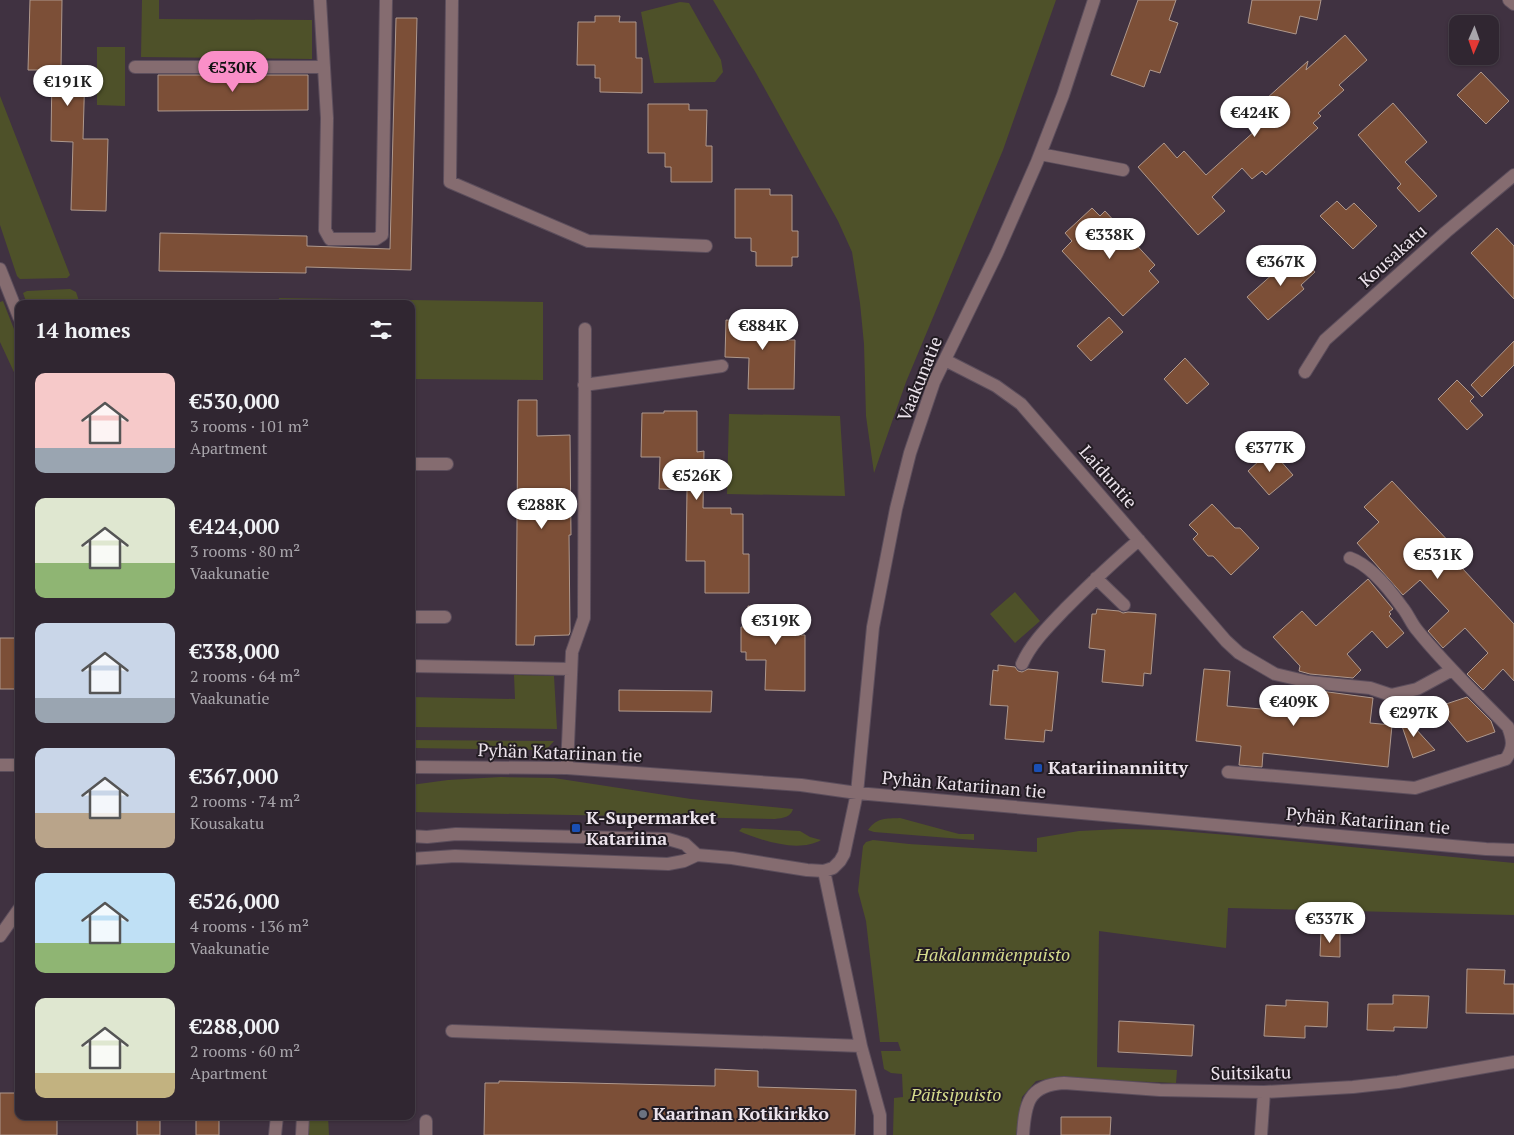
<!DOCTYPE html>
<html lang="en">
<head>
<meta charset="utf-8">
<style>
	body { margin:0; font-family:"PT Serif",serif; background:#3c323d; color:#f1f3f6; height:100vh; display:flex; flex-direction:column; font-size:19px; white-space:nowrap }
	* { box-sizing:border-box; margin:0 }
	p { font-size:16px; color:#a8a5ab }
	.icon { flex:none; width:28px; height:28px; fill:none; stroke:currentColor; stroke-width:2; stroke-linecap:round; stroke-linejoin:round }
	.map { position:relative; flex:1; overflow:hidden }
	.sheet { position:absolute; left:15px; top:300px; width:400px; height:820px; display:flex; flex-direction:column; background:#302631; border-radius:10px; box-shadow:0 1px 4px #0004,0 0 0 1px #4b434d }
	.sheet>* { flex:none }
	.needle { width:32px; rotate:182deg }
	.controls { position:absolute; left:1449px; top:15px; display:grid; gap:10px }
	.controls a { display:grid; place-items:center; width:50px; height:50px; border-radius:10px; background:#302631; box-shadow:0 1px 4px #0004,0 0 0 1px #4b434d; font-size:25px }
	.price { position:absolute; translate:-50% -42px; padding:0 11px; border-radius:18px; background:#fff; color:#222; font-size:16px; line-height:32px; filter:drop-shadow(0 1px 2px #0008) }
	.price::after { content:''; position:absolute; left:50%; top:30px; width:15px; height:11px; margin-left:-8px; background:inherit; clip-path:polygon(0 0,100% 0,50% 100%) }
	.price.active { background:#fa8fc8; color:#111 }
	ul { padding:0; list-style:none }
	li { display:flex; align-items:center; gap:15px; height:125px; padding:0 20px }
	li span { display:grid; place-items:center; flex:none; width:140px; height:100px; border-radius:10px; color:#555 }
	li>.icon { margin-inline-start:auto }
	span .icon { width:60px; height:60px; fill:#fffc; stroke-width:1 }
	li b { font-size:21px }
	h2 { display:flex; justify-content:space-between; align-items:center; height:60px; padding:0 20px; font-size:21px }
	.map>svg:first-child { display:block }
	.green { fill:#4e5129 }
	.building { fill:#7c4f37; stroke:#ae988d }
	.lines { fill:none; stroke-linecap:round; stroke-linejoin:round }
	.minor-casing { stroke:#5c4e5c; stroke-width:14 }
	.minor { stroke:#856c70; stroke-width:12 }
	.transit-dot { fill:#1a4fb4; stroke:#231c23; stroke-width:2 }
	.worship-dot { fill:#6b7280; stroke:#231c23; stroke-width:2 }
	.labels { text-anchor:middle; stroke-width:4; stroke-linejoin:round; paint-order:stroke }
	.street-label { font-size:18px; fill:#ece3ec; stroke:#231c23 }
	.poi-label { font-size:18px; font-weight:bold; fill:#ece3ec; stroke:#231c23; text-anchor:start }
	.park-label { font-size:18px; font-style:italic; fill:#d5db8c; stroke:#231c23 }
</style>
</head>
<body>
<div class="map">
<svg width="1514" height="1135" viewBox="0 0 1514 1135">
	<rect width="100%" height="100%" fill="#403241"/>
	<path class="green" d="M142 0H159V19L312 20V59L141 57Z
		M713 0H1056L1003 150 906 382 874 473 866 416 864 344 860 303 852 252 838 221 756 73Z
		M680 2 689 3 721 60 723 72 715 82 654 83 641 12Z
		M97 47H125V106L97 105Z
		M0 96 70 275 67 278 20 279 17 276 0 225Z
		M70 289 76 292 80 304H27L23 293 27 291Z
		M279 298 543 302V380L411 379V304H279Z
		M3 301 19 342V383L0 342V302Z
		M729 414 840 416 845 496 727 494Z
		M1015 592 1040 621 1015 643 990 614Z
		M514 675 554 676 557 729 411 727V697L515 699Z
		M411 740 554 741 546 750 411 748Z
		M501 777 554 778 691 799 793 809C791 817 783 818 775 819L411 812V785L448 780Z
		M900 818 959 834H974V840L874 832 868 830C877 817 886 819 900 818Z
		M742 828 800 831 810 837 821 840C799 853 762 841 739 831Z
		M1121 829 1168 830 1228 835 1514 863V915L1228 908 1226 948 1099 931 1097 1067 1177 1070 1176 1083 1053 1078 1036 1081 1022 1097 1016 1135H893L894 1098 903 1097 902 1074 891 1073 884 1069 881 1051H901L898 1042H880L866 921 858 891 863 846 866 842 873 840 909 844 1037 852V838L1079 831Z
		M308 1116H328L329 1135H308Z"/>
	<path class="building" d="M30 0H62L61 69H85L83 139H108L106 211 71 210 73 142 51 141 52 70H28Z
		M1138 0H1176L1169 20 1178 23 1160 73 1150 70 1144 87 1111 75Z
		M1252 0H1321L1317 20 1300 16 1296 34 1248 23Z
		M595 16H620L619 22H636V58H642V93L600 92V78H595V65H577L578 22H595Z
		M396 18H417L411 270 306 267V273L159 271 160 233 307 236V246L390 249Z
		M1345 35 1367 60 1339 85 1344 90 1318 113 1321 116 1313 123 1318 128 1266 175 1262 171 1252 179 1242 168 1212 197 1225 211 1198 235 1138 167 1164 143 1177 158 1184 151 1206 175 1277 111 1266 99 1308 61 1306 70Z
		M1481 72 1509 101 1486 124 1457 95Z
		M158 75H308V110L158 111Z
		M1393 103 1427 142 1405 162 1437 196 1419 212 1397 188 1401 184 1358 135Z
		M648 104H689V110H707L706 146H712V182H671V167H665V153H648Z
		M735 189H770V195H792V231H798V257H792V266H756V252L751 251V238H735Z
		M1337 201 1346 210 1354 203 1377 226 1353 249 1320 216Z
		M1092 208 1100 216 1105 211 1155 265 1149 271 1159 282 1123 316 1062 251 1072 241 1065 233Z
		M1497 228 1514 246V299L1471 253Z
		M1300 255 1315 272 1301 285 1304 289 1268 320 1247 297 1283 265 1285 268Z
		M739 314H763V321H788V340H795L794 389H748L749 358 725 357 726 320 739 321Z
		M1109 317 1123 332 1091 361 1077 346Z
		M1514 341V365L1482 397 1471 385Z
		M1185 358 1209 384 1187 404 1164 379Z
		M1457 380 1474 397 1470 401 1483 415 1467 430 1438 399Z
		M518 400H537V436L570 435 571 535H569L570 632 569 635 535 636 534 645H516Z
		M664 411H697V452L704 451 703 508H731V514H743V554H749V593H705V561H686L687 490 659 489 660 457H641L642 413H664Z
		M1271 450 1293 475 1269 495 1248 471Z
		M1392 481 1468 562 1462 568 1514 624V681L1503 669 1483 690 1467 674 1488 653 1465 628 1443 648 1428 631 1449 611 1420 580 1403 595 1357 543 1379 522 1364 507Z
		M1212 504 1235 528H1240L1259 548 1231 575 1213 556H1208L1193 539 1198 534 1189 525Z
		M1368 579 1393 609 1389 612 1391 614 1389 616 1404 633 1387 648 1372 631 1347 654 1361 670 1353 678 1310 674 1299 671 1300 666 1273 637 1302 611 1316 626Z
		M748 606 789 607V613H801V635H805V691L765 690 766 660H746V652H741V627H748Z
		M1097 609 1119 611 1123 613 1128 612 1156 614 1151 674 1144 673 1143 686 1102 682 1105 650 1089 648 1092 614H1096Z
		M0 638H19V689H0Z
		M998 665 1015 667 1018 671 1022 672 1028 669 1058 672 1052 731 1045 730 1044 742 1005 739 1008 706 990 705 993 670 998 671Z
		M1204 669 1230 671 1227 706 1295 712 1298 688 1373 698 1370 723 1392 725 1388 767 1263 753 1262 767 1239 765 1241 746 1196 741Z
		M619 690 712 691 711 712 619 711Z
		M1467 697 1491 721 1495 732 1467 742 1437 707Z
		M1395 706 1435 750 1413 758Z
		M1321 931 1340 932V957L1320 956Z
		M1467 969 1505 970 1504 984H1514V1014L1466 1013Z
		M1393 995 1429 996 1427 1028 1394 1027V1031L1367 1030 1368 1004H1393Z
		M1286 1000 1328 1002 1327 1027 1305 1026V1038L1264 1036 1266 1005 1286 1006Z
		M1119 1021 1194 1025 1192 1056 1118 1052Z
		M715 1069 758 1071V1087L856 1090 855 1135H484L485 1083H499V1081L715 1086Z
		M0 1093H19V1116H57V1135H0Z
		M137 1116H160V1135H137Z
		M196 1116H219V1135H196Z
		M1061 1117H1111L1110 1135H1061Z"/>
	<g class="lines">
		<defs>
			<path id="minor" d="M320 0 327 118 325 230 330 239H376L382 235 386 0
				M452 0 450 182 588 241 706 246
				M1509 0 1514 4
				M135 67H324
				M1040 154 1123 170
				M0 269 19 317
				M945 360 996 386 1021 404 1226 641 1239 653 1275 674 1309 682 1370 688 1391 695 1417 689 1452 670
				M1305 372 1325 340 1446 232 1514 175
				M584 385 722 366
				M411 464H447
				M1096 578 1124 605
				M411 617H445
				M1022 664C1031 643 1049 626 1065 609 1089 585 1113 562 1139 540
				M411 666 571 669
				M0 765H19
				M411 767 567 768 801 785 857 793 1486 849 1514 850
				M567 768 572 652 584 618 585 329
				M1228 772 1415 788 1506 759C1514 747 1513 740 1508 727 1477 695 1444 664 1417 630 1411 623 1408 614 1402 607 1390 590 1370 565 1350 558
				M411 836 427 837 456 834 668 839 685 844 697 855
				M411 859 455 856 668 864 684 861 697 855 732 858 807 870 824 871 833 868 840 861 844 854 857 793 873 627 896 509 910 453 934 382 997 253 1037 162 1063 95 1094 0
				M0 936 19 909
				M452 1031 861 1046 824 871
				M861 1046 880 1115V1135
				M426 1121V1135
				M275 1135 277 1116
				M302 1135 303 1116
				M1023 1135C1025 1104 1028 1085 1064 1083L1160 1090 1264 1092 1353 1087 1398 1082 1514 1062
				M1261 1135 1264 1092"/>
		</defs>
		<use href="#minor" class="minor-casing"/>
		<use href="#minor" class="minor"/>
	</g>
	<g class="transit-dot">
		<rect x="1033" y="763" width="10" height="10" rx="2.5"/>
		<rect x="571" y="823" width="10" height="10" rx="2.5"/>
	</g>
	<circle class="worship-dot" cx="643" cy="1114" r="5"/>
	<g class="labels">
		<g class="street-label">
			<text transform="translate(1393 256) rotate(-42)" y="6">Kousakatu</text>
			<text transform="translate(920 379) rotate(-68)" y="6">Vaakunatie</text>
			<text transform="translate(1108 477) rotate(49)" y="6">Laiduntie</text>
			<text transform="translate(560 753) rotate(2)" y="6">Pyhän Katariinan tie</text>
			<text transform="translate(964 785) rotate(5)" y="6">Pyhän Katariinan tie</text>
			<text transform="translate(1368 821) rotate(5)" y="6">Pyhän Katariinan tie</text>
			<text transform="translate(1251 1073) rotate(-1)" y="6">Suitsikatu</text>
		</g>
		<g class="poi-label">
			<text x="1048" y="774">Katariinanniitty</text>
			<text x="586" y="824">K-Supermarket<tspan x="586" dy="21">Katariina</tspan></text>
			<text x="653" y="1120">Kaarinan Kotikirkko</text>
		</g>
		<g class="park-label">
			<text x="993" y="961">Hakalanmäenpuisto</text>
			<text x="956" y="1101">Päitsipuisto</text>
		</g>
	</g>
</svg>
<div class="controls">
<a><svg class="needle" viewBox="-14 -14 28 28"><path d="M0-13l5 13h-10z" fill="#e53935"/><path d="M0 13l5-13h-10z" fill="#a8a5ab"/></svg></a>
</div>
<b class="price active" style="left:233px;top:93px">€530K</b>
<b class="price" style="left:68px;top:107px">€191K</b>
<b class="price" style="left:1255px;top:138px">€424K</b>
<b class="price" style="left:1110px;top:260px">€338K</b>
<b class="price" style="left:1281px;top:287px">€367K</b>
<b class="price" style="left:763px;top:351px">€884K</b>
<b class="price" style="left:1270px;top:473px">€377K</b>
<b class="price" style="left:697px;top:501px">€526K</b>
<b class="price" style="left:542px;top:530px">€288K</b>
<b class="price" style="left:1438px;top:580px">€531K</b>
<b class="price" style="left:776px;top:646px">€319K</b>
<b class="price" style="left:1294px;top:727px">€409K</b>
<b class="price" style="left:1414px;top:738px">€297K</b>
<b class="price" style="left:1330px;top:944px">€337K</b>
<section class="sheet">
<h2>14 homes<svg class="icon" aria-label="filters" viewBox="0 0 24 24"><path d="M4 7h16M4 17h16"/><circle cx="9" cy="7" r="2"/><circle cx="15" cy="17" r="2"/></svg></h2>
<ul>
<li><span style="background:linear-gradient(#f6c9c9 75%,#9aa5b1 0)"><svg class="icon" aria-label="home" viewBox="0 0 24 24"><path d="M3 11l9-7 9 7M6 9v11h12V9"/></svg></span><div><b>€530,000</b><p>3 rooms · 101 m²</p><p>Apartment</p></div></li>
<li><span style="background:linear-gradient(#dfe7d0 65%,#8fb573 0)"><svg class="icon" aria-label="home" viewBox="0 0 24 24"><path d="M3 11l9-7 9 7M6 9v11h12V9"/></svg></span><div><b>€424,000</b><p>3 rooms · 80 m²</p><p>Vaakunatie</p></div></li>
<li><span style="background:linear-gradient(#c9d6e8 75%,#9aa5b1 0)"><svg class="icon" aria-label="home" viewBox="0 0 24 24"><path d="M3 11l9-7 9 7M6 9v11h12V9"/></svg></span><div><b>€338,000</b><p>2 rooms · 64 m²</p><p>Vaakunatie</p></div></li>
<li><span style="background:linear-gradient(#c9d6e8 65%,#b9a48a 0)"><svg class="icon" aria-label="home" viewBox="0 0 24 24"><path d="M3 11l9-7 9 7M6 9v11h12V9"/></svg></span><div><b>€367,000</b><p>2 rooms · 74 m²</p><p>Kousakatu</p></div></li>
<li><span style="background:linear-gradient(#bfe0f5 70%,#8fb573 0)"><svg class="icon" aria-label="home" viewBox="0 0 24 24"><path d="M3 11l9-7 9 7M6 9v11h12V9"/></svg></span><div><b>€526,000</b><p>4 rooms · 136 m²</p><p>Vaakunatie</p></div></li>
<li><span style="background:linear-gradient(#dfe7d0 75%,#c2b280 0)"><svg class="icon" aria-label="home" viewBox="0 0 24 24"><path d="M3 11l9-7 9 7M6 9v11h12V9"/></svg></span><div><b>€288,000</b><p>2 rooms · 60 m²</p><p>Apartment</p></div></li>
</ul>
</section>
</div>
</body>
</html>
